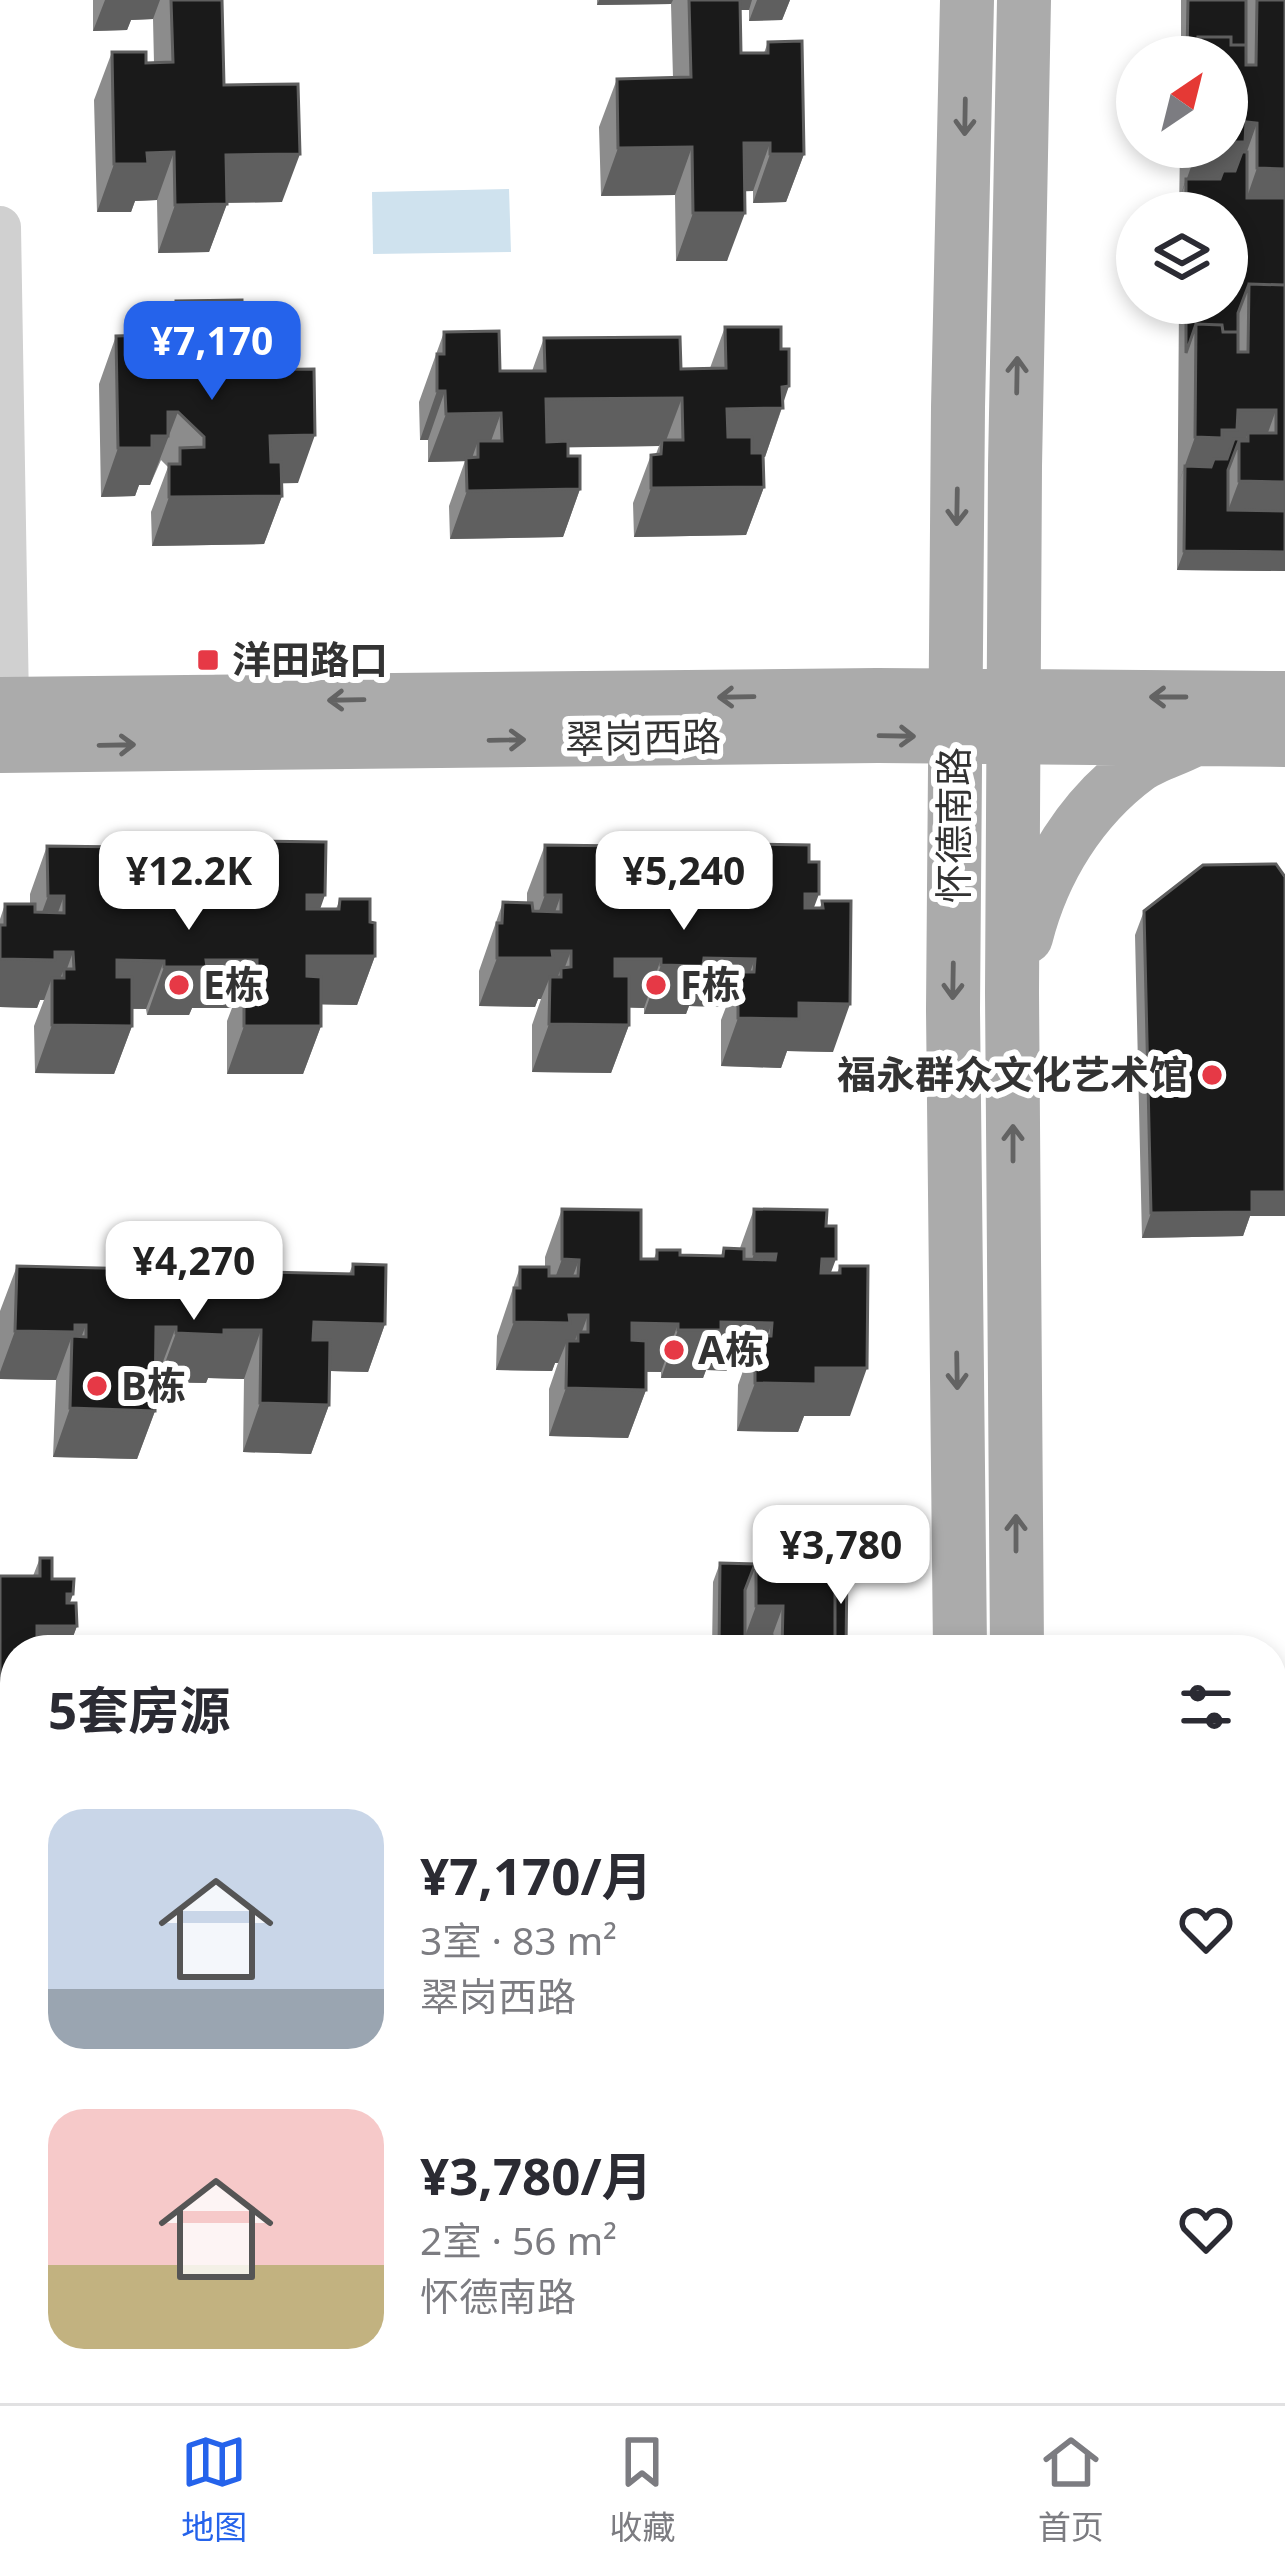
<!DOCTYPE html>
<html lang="zh">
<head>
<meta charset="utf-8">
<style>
	body { margin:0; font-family:"Noto Sans","Noto Sans SC",sans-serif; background:#f7f7f7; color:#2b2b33; height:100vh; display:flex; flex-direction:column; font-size:45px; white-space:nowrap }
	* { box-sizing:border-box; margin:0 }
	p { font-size:39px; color:#7c7c81 }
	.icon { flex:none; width:66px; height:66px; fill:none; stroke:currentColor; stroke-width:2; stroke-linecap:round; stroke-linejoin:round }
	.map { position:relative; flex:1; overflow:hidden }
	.panel { position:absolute; left:0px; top:1635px; width:1287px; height:768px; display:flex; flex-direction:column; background:#fff; border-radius:48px 48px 0 0; box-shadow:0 6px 18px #0003 }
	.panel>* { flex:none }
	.needle { width:78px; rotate:35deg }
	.controls { position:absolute; left:1116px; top:36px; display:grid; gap:24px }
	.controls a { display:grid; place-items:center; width:132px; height:132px; border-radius:50%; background:#fff; box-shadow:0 6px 18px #0003; font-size:60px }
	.price { position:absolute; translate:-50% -102px; padding:0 27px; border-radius:24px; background:#fff; color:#222; font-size:39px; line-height:78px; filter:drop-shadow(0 3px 6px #0008) }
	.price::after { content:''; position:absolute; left:50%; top:72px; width:36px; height:27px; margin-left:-18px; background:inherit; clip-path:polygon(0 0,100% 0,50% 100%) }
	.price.active { background:#2563eb; color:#fff }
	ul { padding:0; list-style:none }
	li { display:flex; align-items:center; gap:36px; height:300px; padding:0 48px }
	li span { display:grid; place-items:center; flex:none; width:336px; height:240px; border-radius:36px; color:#555 }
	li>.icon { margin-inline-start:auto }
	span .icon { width:144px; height:144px; fill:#fffc; stroke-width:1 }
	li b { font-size:51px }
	h2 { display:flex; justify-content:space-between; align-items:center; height:144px; padding:0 48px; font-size:51px }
	.dock { display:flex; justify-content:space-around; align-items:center; height:168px; border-top:3px solid #e1e1e2; background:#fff; font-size:33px; color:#7c7c81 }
	.dock a { display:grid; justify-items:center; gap:6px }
	.dock .active { color:#2563eb }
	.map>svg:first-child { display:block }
	.water { fill:#cfe2ee }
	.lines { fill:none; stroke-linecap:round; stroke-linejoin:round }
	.minor { stroke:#d0d0d0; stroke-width:42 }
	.major { stroke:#ababab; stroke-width:54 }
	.wall { fill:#8c8c8c }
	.shaded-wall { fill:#5f5f5f }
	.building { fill:#1a1a1a; stroke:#5f5f5f; stroke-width:3 }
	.oneway { stroke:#636363 }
	.poi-dot { fill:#e63946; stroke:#fff; stroke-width:4.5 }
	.labels { text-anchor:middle; stroke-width:12; stroke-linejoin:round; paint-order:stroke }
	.poi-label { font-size:39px; font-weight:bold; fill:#333; stroke:#fff; text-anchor:start }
	.street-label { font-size:39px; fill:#333; stroke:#fff }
</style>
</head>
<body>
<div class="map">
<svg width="1285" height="2403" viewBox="0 0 1285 2403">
	<rect width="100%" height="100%" fill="#fff"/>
	<path class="water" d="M509 189 511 252 373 254 372 192Z"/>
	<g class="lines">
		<path class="minor" d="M0 227 8 704
			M0 1968H15"/>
		<path class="major" d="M0 704 877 695 1285 698
			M0 746 878 736 1285 740
			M1026 937C1043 870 1081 808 1138 766 1152 756 1173 750 1189 742
			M960 1650 953 1010 958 407 967 0
			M1017 1650 1012 992 1015 466 1024 0
			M966 2388V2403
			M1023 2388V2403"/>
	</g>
	<path class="wall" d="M93 0H222L224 85 282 202 227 203 209 252 158 253 157 200 135 201 131 212H97L94 100 112 52 146 63H154L153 19 131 20 127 30 93 31Z
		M597 0H790L782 20 749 21V10H741V53H764L768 42 804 154 786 202 753 203V191H744L727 261H676L675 195 601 196 599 127 617 79 673 78 671 4 597 5Z
		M1181 0H1285V571L1177 570 1179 303H1227V213H1179L1180 147H1227V57H1181Z
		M176 301 243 370 298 483H282V496L264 544 152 546 151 512 168 467 161 460 150 485H139L135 496 101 497 99 384 116 336 150 346H159Z
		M725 327 783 405 765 457H763L764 487 746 535 634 537 633 503 651 455 656 454 659 446 568 447V456L580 489 563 537 450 539 449 506 465 461 428 462V440H420L419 402 444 332 500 371H532L544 338 681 369 710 368Z
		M244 841 320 909H336L340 899 370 922 375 956 357 1005 321 1004V1026L303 1074H227V1021L232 1008H192L189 1015H147L146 1009H132V1026L114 1074 35 1073 34 1026 44 1000H40L37 1008 0 1007V919L5 904H30V894L47 846 126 901H141L144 892 162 898H208L212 889 226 890Z
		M737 844 813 908H820L822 901 833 1052 787 1051 781 1068 721 1066V1020L726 1007 689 1006 686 1014H644V1008L629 1007V1025L611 1073 532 1072V1025L541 999H538L535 1007 479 1006V971L503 902 527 903V893L545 845 624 894H637L640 885 663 891H703L706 883 723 884Z
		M1144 911 1250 1216 1243 1236 1142 1238 1135 935Z
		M562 1209 641 1259H654L657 1250 680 1255 721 1256 724 1248H740L754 1209 826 1226 831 1273H837L840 1266 850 1416H804L798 1432 737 1431 738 1385 743 1371 706 1370 703 1378H661V1372H646V1390L628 1438 549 1436V1389L558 1363H555L552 1371 496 1370 497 1336 520 1267H545V1257Z
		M353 1264 385 1324 368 1372 329 1371V1405L311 1454 243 1452 244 1379 208 1378 206 1383 158 1382V1375H156L155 1411 137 1459 53 1457 56 1380 0 1379V1311L17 1266 349 1274Z
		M40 1558 52 1579 70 1603 77 1626 68 1650H15V1835H4L3 1773H0V1576H33Z
		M720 1563 755 1564 846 1650H712L713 1582Z"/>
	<path class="shaded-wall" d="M105 0H160L153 19 131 20 127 30 93 31Z
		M599 0H673L671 4 597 5Z
		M726 0H752L749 10H722Z
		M757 0H790L782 20 749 21Z
		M1246 122 1257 123 1240 171 1213 198 1186 179 1180 198 1197 150 1230 142Z
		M744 143H770L753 191 726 192Z
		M692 147 675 195 601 196 618 148Z
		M174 152 157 200 135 201 131 212H97L114 164 147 153Z
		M300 154 282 202 208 203 226 155Z
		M770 154H804L786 202 753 203Z
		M1257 168 1285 169V217H1240Z
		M227 204 209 252 158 253 175 205Z
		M693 213H745L727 261H676Z
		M789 386 765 457H709L727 409 782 387Z
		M437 391H445L428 440H420Z
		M682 398 664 446 662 440 659 446 528 448 546 399Z
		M1238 410H1276L1259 458 1248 441V433L1239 458V441L1232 458 1185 485V466L1178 485 1195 437 1222 430Z
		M168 412H178L150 485H139L135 496 101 497 118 448 152 436Z
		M501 413 484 461 478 457V441L471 461 428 462 446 414Z
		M315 435 298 483 252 484 270 436Z
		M1239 481H1285V530L1221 529Z
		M764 487 746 535 634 537 651 488Z
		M580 489 563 537 450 539 467 491Z
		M282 496 264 544 152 546 169 497Z
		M1184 551 1285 552V571L1177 570Z
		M737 889H758L741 937H719Z
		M243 891H261L243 939H226Z
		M805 894H819L801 942Z
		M307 895H325L308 944Z
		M545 895H561L544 943H527Z
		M48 896H64L46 945H30Z
		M552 951H571L553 999 561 977V968L550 999V977L541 999H538L535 1007 479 1006 497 958Z
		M55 952H73L64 977V969L52 1000V978L44 1000H40L37 1008 0 1007V959Z
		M307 956H375L357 1005 290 1004Z
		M704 958 755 959 738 1004V972L726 1007 689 1006 686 1014H644L661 965Z
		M615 959H661L644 1008 598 1007Z
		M117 960 164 961 146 1009 100 1008Z
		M206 960H257L244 995V973L232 1008H192L189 1015H147L164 967Z
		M799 1003 850 1004 833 1052 787 1051 781 1068 721 1066 738 1018Z
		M549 1024 629 1025 611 1073 532 1072Z
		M52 1025 132 1026 114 1074 35 1073Z
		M244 1026H321L303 1074H227Z
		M1252 1192H1285V1216H1250L1243 1236 1142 1238 1151 1213Z
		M754 1254H776L758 1302H737Z
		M562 1259 579 1260 561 1308H544Z
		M822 1259H836L818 1307Z
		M569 1315H588L570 1364 578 1341V1332L567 1364V1341L558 1363H555L552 1371 496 1370 514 1322Z
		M314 1322 385 1324 368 1372 296 1370Z
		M721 1322 772 1323 755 1369V1336L743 1371 706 1370 703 1378H661L678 1330Z
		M632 1323 678 1324 661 1372 615 1371Z
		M75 1325H86L71 1364 72 1336 56 1380 0 1379V1372L15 1331Z
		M156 1327H176L158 1375H139Z
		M224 1330H261L244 1379 208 1378 206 1383 158 1382 176 1333Z
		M816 1368H867L850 1416H804L798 1432 737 1431 755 1383Z
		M566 1388 646 1390 628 1438 549 1436Z
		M260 1403 329 1405 311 1454 243 1452Z
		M70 1408 155 1411 137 1459 53 1457Z
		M756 1590 818 1610 782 1609 767 1650H740L756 1606Z
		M67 1594H73L62 1626H77L68 1650H28L37 1626Z
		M0 1725H15V1741L3 1773H0Z
		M15 1804V1835H4Z
		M753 2388H814L812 2392Z"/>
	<path class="building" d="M171 0H222L224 85 298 84 300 154 226 155 227 204 175 205 174 152 147 153 148 164H114L112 52H146V63L173 62Z
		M689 0H740L741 53H768V42L802 41 804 154H770V143H744L745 213H693L692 147 618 148 617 79 691 77Z
		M1188 0H1246V45H1231V37H1198L1191 57H1187Z
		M1257 0H1285V169L1257 168V123L1246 122 1245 142H1230V150H1197V147H1227V57H1198V37H1231V45H1246V65H1256Z
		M1242 152H1247V198H1285V285L1249 284 1238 313V332H1223L1222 325 1196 324 1186 353V303H1227V213H1186V179H1220L1223 171H1235Z
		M1249 284 1285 285V482L1239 481V441H1248V433H1276V410H1238L1237 430H1222V438L1195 437 1196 324 1222 325 1223 332H1238V352H1248Z
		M242 300 243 370 314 369 315 435 270 436 271 462H281L282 496 169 497V464H180V448L204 447V437L178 412H168V436H152V448H118L116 336 150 335V346H177L176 301Z
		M725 327H781V349H789V386L782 387 783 408 727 409 728 437H752V453H763L764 487 651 488V455L661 454 662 440H683L682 398 546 399 547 442 568 441V456H580V489L467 491 466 458 478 457V441H502L501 413 446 414 445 391H437V354H444V332L499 331 500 371H545L544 338 680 337 681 369 726 368Z
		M1234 439H1246L1245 441H1239L1228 470V510L1285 511V552L1184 551 1185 466 1211 467 1214 459H1227Z
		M244 841 326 842 325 895H307V909H339L340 899H370V922L375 923V956H307V976L321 977V1026H244V973H257V960H206L207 967H164V961L117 960V977H132V1026L52 1025V978H64V969H74L73 952H55V960L0 959V925H5V904H35V912L64 913V896H48L47 846 126 847V901H144V892H162V898H212V889L227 890V898H261V891H243Z
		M737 844 809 845V862H819V894H805V908H823L822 901H851L850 1004 799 1003V1019L738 1018V972H754L755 959 704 958 703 966 661 965V959H615V976H629V1025L549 1024 550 977H561V968L571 967V951H552L553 958H497V923H502L503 902 532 903 533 911 561 912V895H545V845L625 846 624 894H640V885H663V891H706V883L727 884V895L758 896V889H737Z
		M1276 864 1285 877V1192H1252V1212L1151 1213 1144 911 1203 865Z
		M562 1209 641 1210V1259H657V1250H680V1255L723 1256 724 1248 744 1249V1259L775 1260 776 1254H754V1209L827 1210 826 1226H836V1259H822L821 1273H840V1266H868L867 1368H816V1384L755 1383V1336H771L772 1323 721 1322V1330H678V1324L632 1323V1340L646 1341V1390L566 1388 567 1341H578V1332H588V1315H569L570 1323 514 1322V1288H520V1267H549V1276H578L579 1260 562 1259Z
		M353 1264 386 1265 385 1324 314 1322 313 1340H330L329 1405 260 1403 261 1330H224V1335L176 1333V1327H156L155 1411 70 1408 72 1336 86 1337V1325H75V1332L15 1331 17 1266 353 1274Z
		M40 1558H52V1579H74L73 1594H67V1603H76L77 1626H37V1650H15V1725H0V1576H40Z
		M756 1561 835 1562V1650H782L783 1606H756Z
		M720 1563 755 1564 745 1590V1635H772V1650H719Z
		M835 1566H847L846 1650H835Z
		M0 2028H9L2 2351H0Z"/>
	<defs><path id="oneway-shaft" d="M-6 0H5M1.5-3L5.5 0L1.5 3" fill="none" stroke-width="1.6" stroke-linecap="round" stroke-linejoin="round" transform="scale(3)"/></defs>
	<g class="oneway">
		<use href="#oneway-shaft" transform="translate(965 117) rotate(91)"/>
		<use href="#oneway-shaft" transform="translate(1017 375) rotate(-89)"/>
		<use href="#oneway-shaft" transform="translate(957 507) rotate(91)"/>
		<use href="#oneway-shaft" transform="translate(736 697) rotate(179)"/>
		<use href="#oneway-shaft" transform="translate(1168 697) rotate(-180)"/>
		<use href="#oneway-shaft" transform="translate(346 700) rotate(179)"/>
		<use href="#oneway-shaft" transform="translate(897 736) rotate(1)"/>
		<use href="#oneway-shaft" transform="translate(507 740) rotate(-1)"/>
		<use href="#oneway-shaft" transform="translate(117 745) rotate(-1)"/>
		<use href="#oneway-shaft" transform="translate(953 981) rotate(91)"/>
		<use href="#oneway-shaft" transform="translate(1013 1143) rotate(-90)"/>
		<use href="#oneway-shaft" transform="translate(957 1371) rotate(89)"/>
		<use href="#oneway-shaft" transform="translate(1016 1533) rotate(-90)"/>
	</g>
	<g class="poi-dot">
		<rect x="196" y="648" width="24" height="24" rx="6"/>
		<circle cx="179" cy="985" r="12"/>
		<circle cx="656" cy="985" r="12"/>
		<circle cx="1212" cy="1075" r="12"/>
		<circle cx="674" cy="1350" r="12"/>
		<circle cx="97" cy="1386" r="12"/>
	</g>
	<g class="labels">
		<g class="poi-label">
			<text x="232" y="674">洋田路口</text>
			<text x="203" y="999">E栋</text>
			<text x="680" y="999">F栋</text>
			<text x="1188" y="1089" text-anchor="end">福永群众文化艺术馆</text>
			<text x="698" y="1364">A栋</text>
			<text x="121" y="1400">B栋</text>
		</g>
		<g class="street-label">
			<text transform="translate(643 738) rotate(-1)" y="14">翠岗西路</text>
			<text transform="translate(954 825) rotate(-90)" y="14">怀德南路</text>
		</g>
	</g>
</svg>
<div class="controls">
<a><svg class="needle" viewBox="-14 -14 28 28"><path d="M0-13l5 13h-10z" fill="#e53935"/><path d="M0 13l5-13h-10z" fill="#7c7c81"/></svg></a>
<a><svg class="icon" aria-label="layers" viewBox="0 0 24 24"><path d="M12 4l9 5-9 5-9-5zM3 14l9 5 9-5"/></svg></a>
</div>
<b class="price active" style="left:212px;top:403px">¥7,170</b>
<b class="price" style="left:189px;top:933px">¥12.2K</b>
<b class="price" style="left:684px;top:933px">¥5,240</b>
<b class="price" style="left:194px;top:1323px">¥4,270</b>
<b class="price" style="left:841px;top:1607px">¥3,780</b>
<section class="panel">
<h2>5套房源<svg class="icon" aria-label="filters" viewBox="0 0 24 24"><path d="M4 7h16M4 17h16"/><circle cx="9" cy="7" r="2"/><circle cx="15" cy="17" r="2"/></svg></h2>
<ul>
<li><span style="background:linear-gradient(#c9d6e8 75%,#9aa5b1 0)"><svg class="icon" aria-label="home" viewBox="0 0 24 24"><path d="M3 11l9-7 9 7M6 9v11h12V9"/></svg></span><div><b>¥7,170/月</b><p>3室 · 83 m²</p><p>翠岗西路</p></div><svg class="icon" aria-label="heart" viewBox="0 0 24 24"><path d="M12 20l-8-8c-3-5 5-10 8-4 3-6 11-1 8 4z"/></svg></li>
<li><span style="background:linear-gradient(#f6c9c9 65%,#c2b280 0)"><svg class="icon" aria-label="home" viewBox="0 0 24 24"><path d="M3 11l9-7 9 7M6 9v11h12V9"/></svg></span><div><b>¥3,780/月</b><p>2室 · 56 m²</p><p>怀德南路</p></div><svg class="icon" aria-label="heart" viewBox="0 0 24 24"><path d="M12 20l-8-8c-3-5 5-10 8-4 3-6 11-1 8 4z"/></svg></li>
</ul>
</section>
</div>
<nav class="dock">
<a class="active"><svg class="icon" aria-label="map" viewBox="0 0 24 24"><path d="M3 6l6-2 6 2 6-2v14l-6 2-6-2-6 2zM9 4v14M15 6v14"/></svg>地图</a>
<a><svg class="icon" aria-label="saved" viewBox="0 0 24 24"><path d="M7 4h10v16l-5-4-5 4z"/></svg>收藏</a>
<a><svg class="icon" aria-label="home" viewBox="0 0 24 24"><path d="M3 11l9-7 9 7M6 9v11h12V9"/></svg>首页</a>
</nav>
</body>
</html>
